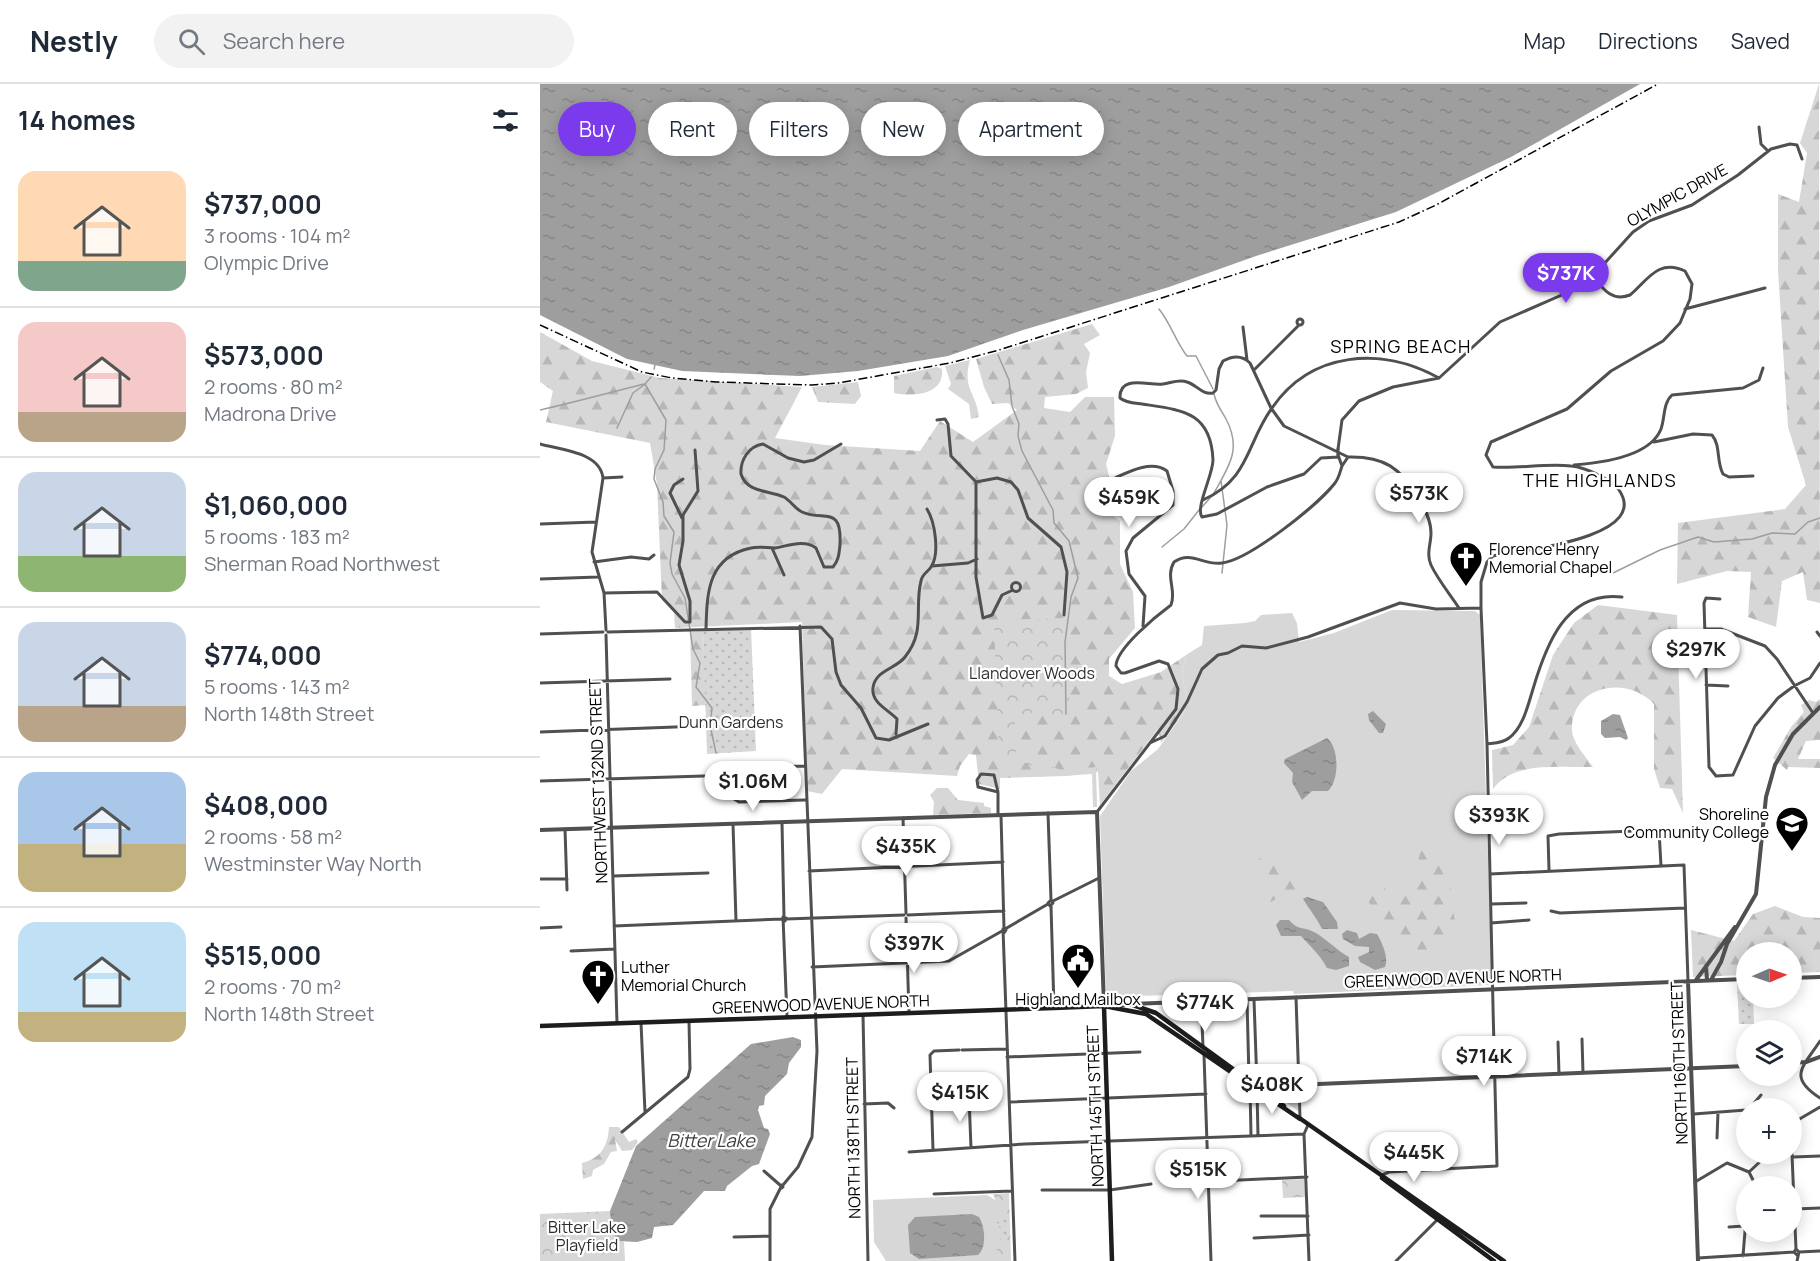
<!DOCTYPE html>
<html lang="en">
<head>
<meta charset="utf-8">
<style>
	body { margin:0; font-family:Manrope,sans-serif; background:#f2f2f3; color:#1f2937; height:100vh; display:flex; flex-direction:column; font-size:22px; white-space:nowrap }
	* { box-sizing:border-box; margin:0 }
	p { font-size:20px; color:#747a83 }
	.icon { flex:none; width:33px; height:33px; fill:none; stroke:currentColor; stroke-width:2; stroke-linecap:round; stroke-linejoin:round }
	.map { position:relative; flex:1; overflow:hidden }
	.sheet { display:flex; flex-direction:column; background:#fff; width:540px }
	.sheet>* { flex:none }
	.top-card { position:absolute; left:18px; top:18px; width:570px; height:54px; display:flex; gap:12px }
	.needle { width:39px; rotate:88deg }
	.fabs { position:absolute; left:1196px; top:858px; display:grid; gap:12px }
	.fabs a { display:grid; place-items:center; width:66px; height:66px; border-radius:50%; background:#fff; box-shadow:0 3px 15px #0003; font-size:30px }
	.price { position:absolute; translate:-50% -51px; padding:0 14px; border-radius:21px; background:#fff; color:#222; font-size:20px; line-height:39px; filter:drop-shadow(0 2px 3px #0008) }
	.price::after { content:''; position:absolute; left:50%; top:36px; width:18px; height:14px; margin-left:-9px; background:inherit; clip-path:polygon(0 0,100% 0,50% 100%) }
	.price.on { background:#7c3aed; color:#fff }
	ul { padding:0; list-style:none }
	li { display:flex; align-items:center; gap:18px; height:150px; padding:0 18px }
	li+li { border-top:2px solid #e0e1e3 }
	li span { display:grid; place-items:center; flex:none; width:168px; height:120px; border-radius:18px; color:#555 }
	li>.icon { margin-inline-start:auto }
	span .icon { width:72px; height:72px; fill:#fffc; stroke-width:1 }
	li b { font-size:26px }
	h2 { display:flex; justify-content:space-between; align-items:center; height:72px; padding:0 18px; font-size:26px }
	.pill { padding:0 21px; border-radius:27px; background:#fff; box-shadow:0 3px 15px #0003; font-size:21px; line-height:54px }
	.pill.on { background:#7c3aed; color:#fff }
	header { display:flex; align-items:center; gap:36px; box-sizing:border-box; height:84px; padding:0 30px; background:#fff; border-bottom:2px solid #e0e1e3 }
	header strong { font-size:28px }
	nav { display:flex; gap:33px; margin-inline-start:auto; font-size:21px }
	.search { width:420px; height:54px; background:#f2f2f3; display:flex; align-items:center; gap:15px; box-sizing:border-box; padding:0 21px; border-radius:33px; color:#747a83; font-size:22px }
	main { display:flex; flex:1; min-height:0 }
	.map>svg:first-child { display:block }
	.grass { fill:#d7d7d7 }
	.forest { fill:url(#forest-firs) }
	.park { fill:url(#park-crowns) }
	.garden { fill:url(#garden-dots) }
	.water { fill:url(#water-ripples) }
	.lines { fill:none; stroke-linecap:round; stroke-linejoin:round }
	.stream { stroke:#9e9e9e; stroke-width:1.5 }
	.minor { stroke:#505050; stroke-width:3 }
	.tertiary { stroke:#505050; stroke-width:4 }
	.secondary { stroke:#1d1d1d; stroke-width:4.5 }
	.rail { stroke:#000; stroke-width:1.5; stroke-dasharray:9 3 1.5 3; stroke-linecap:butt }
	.minor-bridge { stroke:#505050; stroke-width:3 }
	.labels { text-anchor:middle; stroke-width:4.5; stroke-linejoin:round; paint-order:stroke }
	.street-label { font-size:16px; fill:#000; stroke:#fff }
	.poi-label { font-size:16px; fill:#000; stroke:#fff; text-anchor:start }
	.park-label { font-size:16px; fill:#2e2e2e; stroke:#fff }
	.neighbourhood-label { font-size:18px; letter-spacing:1.5px; fill:#000; stroke:#fff }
	.water-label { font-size:18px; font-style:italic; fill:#3f3f3f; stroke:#fff }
</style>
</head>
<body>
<header>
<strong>Nestly</strong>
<div class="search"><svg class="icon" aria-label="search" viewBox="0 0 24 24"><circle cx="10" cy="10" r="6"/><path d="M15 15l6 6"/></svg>Search here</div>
<nav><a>Map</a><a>Directions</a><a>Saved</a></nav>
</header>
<main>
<section class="sheet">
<h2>14 homes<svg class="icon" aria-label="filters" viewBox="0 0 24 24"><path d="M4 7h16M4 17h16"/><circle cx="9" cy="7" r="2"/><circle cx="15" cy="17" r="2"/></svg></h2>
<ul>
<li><span style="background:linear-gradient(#ffd9b3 75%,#7fa58c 0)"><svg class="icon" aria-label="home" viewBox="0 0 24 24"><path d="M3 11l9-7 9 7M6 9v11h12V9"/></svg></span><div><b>$737,000</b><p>3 rooms · 104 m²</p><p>Olympic Drive</p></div></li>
<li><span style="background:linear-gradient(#f6c9c9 75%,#b9a48a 0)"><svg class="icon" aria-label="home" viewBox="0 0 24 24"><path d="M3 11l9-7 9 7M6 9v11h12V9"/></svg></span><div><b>$573,000</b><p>2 rooms · 80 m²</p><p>Madrona Drive</p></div></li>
<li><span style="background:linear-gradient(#c9d6e8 70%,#8fb573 0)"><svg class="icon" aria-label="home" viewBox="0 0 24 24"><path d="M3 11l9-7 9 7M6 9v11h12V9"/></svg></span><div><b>$1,060,000</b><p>5 rooms · 183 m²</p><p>Sherman Road Northwest</p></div></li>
<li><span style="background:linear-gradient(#c9d6e8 70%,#b9a48a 0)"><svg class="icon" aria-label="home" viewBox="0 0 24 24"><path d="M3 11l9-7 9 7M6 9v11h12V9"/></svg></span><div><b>$774,000</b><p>5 rooms · 143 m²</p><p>North 148th Street</p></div></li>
<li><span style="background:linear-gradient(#a9c7e8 60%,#c2b280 0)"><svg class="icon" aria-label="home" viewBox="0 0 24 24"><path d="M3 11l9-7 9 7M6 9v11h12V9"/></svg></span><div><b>$408,000</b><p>2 rooms · 58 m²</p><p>Westminster Way North</p></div></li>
<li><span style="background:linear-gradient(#bfe0f5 75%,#c2b280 0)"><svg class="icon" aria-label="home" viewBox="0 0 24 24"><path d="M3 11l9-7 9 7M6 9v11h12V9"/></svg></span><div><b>$515,000</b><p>2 rooms · 70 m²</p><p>North 148th Street</p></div></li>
</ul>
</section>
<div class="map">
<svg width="1280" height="1177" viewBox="0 0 1280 1177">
	<defs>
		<pattern id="forest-firs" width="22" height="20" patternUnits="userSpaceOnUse" patternTransform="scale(1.5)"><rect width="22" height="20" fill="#d7d7d7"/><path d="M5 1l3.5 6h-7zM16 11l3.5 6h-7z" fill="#b7b7b7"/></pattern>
		<pattern id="park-crowns" width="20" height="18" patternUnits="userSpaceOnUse" patternTransform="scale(1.5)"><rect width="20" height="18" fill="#d7d7d7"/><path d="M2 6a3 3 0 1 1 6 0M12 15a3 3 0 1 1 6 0" fill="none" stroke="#b7b7b7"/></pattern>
		<pattern id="garden-dots" width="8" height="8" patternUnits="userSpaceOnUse" patternTransform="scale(1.5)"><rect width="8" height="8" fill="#d7d7d7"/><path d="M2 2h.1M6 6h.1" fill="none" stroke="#b7b7b7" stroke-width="1.8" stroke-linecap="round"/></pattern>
		<pattern id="water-ripples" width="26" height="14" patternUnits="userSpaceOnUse" patternTransform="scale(1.5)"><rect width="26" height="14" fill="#9e9e9e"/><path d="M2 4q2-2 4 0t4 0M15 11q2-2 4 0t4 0" fill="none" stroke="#868686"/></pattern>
	</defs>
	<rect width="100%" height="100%" fill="#fff"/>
	<path class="grass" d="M852 526 935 527 940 531 952 896 950 901 754 910 753 907 566 913 560 732 591 687 618 665 648 623 642 590 646 571 662 561 664 542 705 539 715 537 721 531 752 529 757 539 759 558 794 549Z
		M447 1111 457 1117V1177H346L334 1158 333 1116Z"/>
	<path class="forest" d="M1279 0 1280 519 1267 516 1263 488 1242 497 1236 543 1208 533 1211 488 1187 487 1137 500 1138 439 1245 425 1266 401 1248 343 1238 187V110L1259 118 1267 69 1260 59Z
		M552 240 560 251 544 260 550 269 546 288 548 304 536 310 505 313 504 324 530 328 545 313H574L575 352 566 380 570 396 553 399 556 419 580 437V480L593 508 595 544 569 575V592L582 600 621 588 646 571 642 590 648 623 621 659 618 645 560 721 558 688 526 692 460 694V705L439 700 436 671 429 670 420 682 417 692 302 685 282 710 267 707 262 538 135 544 134 529 122 516 117 400 110 359 6 338 13 307 0 298V248L52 277 120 294 262 303 235 354 285 361 380 367 400 337 433 358 477 326 468 319 452 320 444 303 436 275Z
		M430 276C422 305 436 308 439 333L431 335 429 320 408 305 411 300 405 282Z
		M397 283 402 285C405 311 372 313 354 309V292Z
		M318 298 321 312 315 320 278 318 272 303Z
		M1058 521 1137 531 1143 729 1132 705 1120 704 1114 685V620C1086 590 1030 602 1032 647 1033 659 1046 673 1053 683 1021 684 974 676 953 705L952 666 973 661 989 643 1013 571 1034 539Z
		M163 547 166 621 152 622 150 548Z
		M1280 615V656L1266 657 1258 675H1280V684L1248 683 1247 686 1233 674 1251 643 1264 628 1261 621 1269 616 1276 618Z
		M397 704H408L418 716 444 719V722L451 724V729L393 731 394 718 390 711Z
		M882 761 917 781C904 809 916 826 917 855L898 869 885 872 871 866 858 849 841 839 822 806 840 799 851 811C876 805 876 782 882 761Z
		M719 774 743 785 758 805 751 807 749 812 739 813 731 818C723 807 715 788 719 774Z
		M1235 822 1263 833 1280 834V888L1251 889V868H1206V891L1153 893 1151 846 1194 857 1213 830Z
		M69 1043H79L89 1058 96 1055 98 1058 92 1066 82 1067 75 1055 77 1067 71 1068 64 1080 53 1086 52 1092 43 1095 42 1079C61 1074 68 1062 69 1043Z"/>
	<path class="park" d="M527 534 529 621 527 643 520 646 497 627 480 633 475 638 476 670 521 686 556 683 557 723H553L552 690 522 692 476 676 459 677 454 536Z
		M758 1005V1027L733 1008V1007Z
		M764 1095 765 1113 743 1114 742 1096Z
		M469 1109 471 1177H457V1119L453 1110Z
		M70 1127C70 1140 70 1154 84 1158L85 1177H0V1130Z"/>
	<path class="garden" d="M211 545 216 667 167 670 163 547Z
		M1197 899H1206V914H1213L1214 940H1199Z
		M461 1131 467 1134 468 1149 463 1163 460 1161 459 1132Z"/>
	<path class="water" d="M0 0H1100L971 73 856 128 716 172 629 203 483 246 408 272 318 287 260 292 142 287 87 275 0 231Z
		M833 627 846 640 843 649H839L829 636 828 630Z
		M1073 630 1080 631 1088 654 1086 656 1080 653 1065 654 1061 650V637Z
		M787 654C799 663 800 696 788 707H772L762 716 752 698 753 689 744 679 745 675Z
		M767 813 783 818 797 838 798 845H782C776 833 770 826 763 815Z
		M740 836H749C759 847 762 842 774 848 787 855 796 866 809 873V882L796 886 787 884C780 871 771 863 761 852H741L736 841Z
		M807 846 817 849 819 855 830 849 837 850C842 859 849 873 845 883L835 886 820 878 818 873 829 868V863L815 862 803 855 802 850Z
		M253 953 261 956V963L249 979 247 990 225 1012 224 1021 219 1022 218 1026 224 1044 228 1045 230 1050 219 1080 212 1082 187 1102 185 1107H164L133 1141 114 1143 112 1154 97 1158 78 1157 71 1146 70 1127 96 1062 211 960Z
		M432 1130 439 1133C445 1143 447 1163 438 1171L379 1175 370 1169 368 1141 375 1133Z"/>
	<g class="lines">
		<path class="stream" d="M619 225C631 240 636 258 647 272H656L673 305
			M458 271 469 296 472 322 479 340 478 352 482 367 513 426 514 439 529 457 538 494 531 513 525 558 526 630
			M114 285 115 281
			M111 293 105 300 126 336 124 366 115 385 114 395 123 418 124 432 134 448 130 479 132 490 145 514 153 565 160 579 156 603 172 624 170 641 176 669
			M674 310C676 320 681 326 686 335 702 365 689 382 674 409
			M0 326C36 318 68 309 104 300
			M77 344 93 309 104 301
			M681 397 687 441 682 489
			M662 423 671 413
			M622 463 644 445 659 426
			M1073 489 1120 466 1158 453 1174 458 1212 455 1232 449 1255 450 1268 438 1280 434"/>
		<path class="minor" d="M1219 43 1221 60 1228 67
			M1145 225 1225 204
			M757 238a3 3 0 1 1 6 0a3 3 0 1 1-6 0Z
			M703 243 707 276
			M714 286 759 241
			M397 336 405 335 408 340 411 372 436 398V493L443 534 452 531 462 511 473 506
			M1114 358 1153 350 1172 351C1181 362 1176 377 1183 390L1189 393 1213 392
			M0 360C21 366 60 368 63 394L52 468 64 509 66 546
			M798 365 802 336 819 317 853 303 899 294 960 238 1024 210 1053 192 1093 148 1109 137 1152 121 1198 91 1231 65 1250 60 1257 61 1262 75
			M799 373 781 374 764 390 727 403 677 430 662 433C655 424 673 391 673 376 671 327 641 326 602 320 594 319 586 319 580 314 579 290 609 302 623 300 631 299 639 295 647 298 657 301 662 311 673 309L676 306 679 285 683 277C692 272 702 271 710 279L731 324 744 342 808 373
			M1034 381C1060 379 1110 373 1121 345 1125 334 1123 319 1132 311L1203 304 1219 296 1223 284
			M802 382 808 373C844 372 861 384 878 414 885 425 891 436 891 449 891 460 886 470 891 481 898 496 910 510 919 524
			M63 394 82 393
			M575 394C590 387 612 376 627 387L633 407V421L593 454 586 467 589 490 605 512 603 542
			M436 398 457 394 471 398 478 406 488 434 521 463 527 488 524 531
			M663 416C710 395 706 360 732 324 771 267 842 262 899 294
			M142 434 130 409 134 401 143 395
			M0 440 56 438
			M232 464 244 491
			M54 478 91 473 109 475 114 471
			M392 482 428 479 437 475
			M0 495 58 493
			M471.5 503a4.5 4.5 0 1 1 9 0a4.5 4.5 0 1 1-9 0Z
			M64 509 117 508 145 538H150V517L139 481 143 457V431L158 407 155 366
			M1180 515 1166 514 1164 519 1169 683 1176 692 1193 691 1215 642 1238 614 1254 602 1270 594 1280 579
			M166 545C167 510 167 473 211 464 219 462 227 464 235 464 248 462 264 455 276 464L284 483H293C299 476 299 469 300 461 302 420 284 438 262 428 255 425 251 417 244 413 228 406 207 409 201 390 200 376 209 362 223 360L248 374 264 378 274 376 301 360
			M1166 545H1181L1225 562 1237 575 1273 629
			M68 548 281 543 292 555 296 588 301 601 321 624 336 654 349 656 388 640
			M1277 548 1280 552
			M0 550 63 548
			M66 551 77 939
			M0 599 130 595
			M1166 601 1188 602
			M0 648 162 642
			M356 650 357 635C349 626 331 619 333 604 335 586 356 585 365 573 386 547 374 524 381 497 382 490 388 488 391 483 400 470 395 438 387 425
			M610 659 625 652 647 618 662 585 678 571 688 569 702 562 726 564 768 553 860 519 896 525 941 524
			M947 660C955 659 963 659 969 654 983 644 988 621 993 605 1006 561 1026 506 1082 513
			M265 682 196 684 187 689 184 698 186 710 199 718 265 716
			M441 690 454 691 458 708 438 703 437 696Z
			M0 697 164 692
			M458 709V731
			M557 728 636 625 638 605 628 580 619 577 585 589H581L576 582C576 565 616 532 631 521 637 507 625 493 634 478 651 466 664 482 682 479 709 476 778 421 795 399 799 394 800 388 802 382L798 371
			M508 729 511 816
			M461 731 464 844
			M363 734 366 829
			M242 739 244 833
			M193 740 196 837
			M25 745 27 806
			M1009 786 1008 752 1019 750 1119 746 1121 782
			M269 787 463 778
			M950 790 1144 781 1148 897
			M73 792 168 789
			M0 795H27
			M511 816 513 819 510 822 508 819Z
			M513 817 559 794
			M951 820 986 819
			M511 822 514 924
			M1011 827 1020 829 1145 824
			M368 831 464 827
			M366 834 369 929
			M246 835 364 831
			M245 837 246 834 243 833 247 933
			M951 839 989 836
			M74 842 242 835
			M0 844 21 843
			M465 845 508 820
			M464 849 466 846 463 845 475 1177
			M31 867 75 865
			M272 883 409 877 462 847
			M756 913 760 1033
			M707 916 709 995
			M714 916 717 1001
			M661 917 663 962
			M953 922 947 660 941 524V498L947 478 953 472C979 467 1112 454 1079 406 1072 395 1044 383 1031 382 1006 379 979 385 953 383L946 371 951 358 1027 325 1071 287 1123 257 1140 239 1150 215 1152 200 1145 187C1118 174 1107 197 1090 211 1072 218 1063 205 1053 192
			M323 931 328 1177
			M101 939 105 1028
			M1042 955 1043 989
			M1280 957C1262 984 1248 993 1280 1014
			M1018 958 1019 990
			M422 966 467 965
			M664 971 671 1177
			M467 973 600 968
			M390 1001H403
			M710 1002 711 1052
			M717 1007 718 1052
			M429 1013 431 1064
			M470 1018 666 1010
			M324 1020 348 1019 354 1024
			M1210 1024 1221 1011
			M1154 1030 1206 1026
			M1251 1040 1280 1023
			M768 1041 764 1050 769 1177
			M1251 1047 1256 1165
			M82 1048 148 993 150 985 149 937
			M1177 1054 1178 1028
			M393 1066 390 971 394 967 419 966
			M369 1068 485 1060 764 1050
			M1253 1073 1280 1072
			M224 1087 240 1101
			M842 1091 849 1088 957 1082 953 923
			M1155 1098 1187 1079 1209 1088
			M637 1099 767 1093
			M243 1101 258 1083 272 1053 277 967 260 542
			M1216 1102 1209 1088 1225 1073 1240 1070
			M502 1106H570L611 1100
			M394 1110 472 1107
			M1255 1125 1280 1124
			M721 1132H768
			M1189 1143 1204 1142
			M194 1153 230 1152
			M714 1154 769 1151
			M1259 1168 1280 1167
			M1257 1171 1254 1168 1256 1165 1259 1168 1257 1177
			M1203 1172 1206 1135
			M1158 1174 1254 1168
			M230 1177V1125L242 1101 243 1103 240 1105
			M856 1177 898 1135"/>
		<path class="tertiary" d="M0 746 557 728 564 922
			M1166 882 1167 896
			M1251 894 1280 893
			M1156 896 1195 843
			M1171 896 1181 878 1187 860 1216 810 1226 713 1235 681 1253 650 1280 623
			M1148 897 1158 1177
			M592 920 1206 895
			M1251 979 1266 978 1280 973
			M719 1005 731 1002 1206 982"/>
		<path class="secondary" d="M564 922 590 920 616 929 744 1022
			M564 922 572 1177
			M0 942 514 924 564 922 606 930 760 1035
			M758 1033 964 1177
			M842 1094 954 1177"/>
		<path class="rail" d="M0 241 102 288 132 294 176 298 272 301 298 299 410 279 459 266 859 138 896 121 1118 0"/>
		<path class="minor-bridge" d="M798 365V371"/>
	</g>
	<defs>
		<symbol id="church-pin" viewBox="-11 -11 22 30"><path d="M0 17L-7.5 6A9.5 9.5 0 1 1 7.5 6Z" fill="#000" stroke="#fff"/><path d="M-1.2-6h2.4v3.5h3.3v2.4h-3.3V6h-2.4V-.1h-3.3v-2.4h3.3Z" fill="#fff"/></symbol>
		<symbol id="university-pin" viewBox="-11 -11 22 30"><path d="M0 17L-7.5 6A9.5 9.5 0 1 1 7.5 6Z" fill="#000" stroke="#fff"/><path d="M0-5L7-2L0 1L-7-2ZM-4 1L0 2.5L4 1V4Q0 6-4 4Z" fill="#fff"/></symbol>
		<symbol id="civic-pin" viewBox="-11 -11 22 30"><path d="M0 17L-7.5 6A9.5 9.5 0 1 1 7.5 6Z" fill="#000" stroke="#fff"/><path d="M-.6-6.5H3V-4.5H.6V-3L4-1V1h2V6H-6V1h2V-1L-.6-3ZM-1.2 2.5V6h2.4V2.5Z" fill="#fff"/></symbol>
	</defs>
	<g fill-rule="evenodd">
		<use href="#church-pin" x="907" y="455" width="38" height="52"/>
		<use href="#university-pin" x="1233" y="720" width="38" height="52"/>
		<use href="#civic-pin" x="519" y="857" width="38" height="52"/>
		<use href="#church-pin" x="39" y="873" width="38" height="52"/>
	</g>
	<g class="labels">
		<g class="street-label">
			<text transform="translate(1137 111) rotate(-29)" y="6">OLYMPIC DRIVE</text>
			<text transform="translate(58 697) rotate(-92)" y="6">NORTHWEST 132ND STREET</text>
			<text transform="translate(913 894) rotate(-2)" y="6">GREENWOOD AVENUE NORTH</text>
			<text transform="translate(281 920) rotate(-2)" y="6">GREENWOOD AVENUE NORTH</text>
			<text transform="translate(1139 979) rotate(-92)" y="6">NORTH 160TH STREET</text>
			<text transform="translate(555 1022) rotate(-92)" y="6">NORTH 145TH STREET</text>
			<text transform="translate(313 1054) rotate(-91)" y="6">NORTH 138TH STREET</text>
		</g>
		<g class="poi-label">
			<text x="949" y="471">Florence Henry<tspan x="949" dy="18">Memorial Chapel</tspan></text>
			<text x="1229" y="736" text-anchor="end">Shoreline<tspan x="1229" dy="18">Community College</tspan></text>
			<text x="81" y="889">Luther<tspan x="81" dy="18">Memorial Church</tspan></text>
			<text x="538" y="921" text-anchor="middle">Highland Mailbox</text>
		</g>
		<g class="park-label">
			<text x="492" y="595">Llandover Woods</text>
			<text x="191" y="644">Dunn Gardens</text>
			<text x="47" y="1149">Bitter Lake<tspan x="47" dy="18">Playfield</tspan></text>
		</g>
		<g class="neighbourhood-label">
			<text x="861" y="269">SPRING BEACH</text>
			<text x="1060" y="403">THE HIGHLANDS</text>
		</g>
		<g class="water-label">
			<text x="171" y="1063">Bitter Lake</text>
		</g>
	</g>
</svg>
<div class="fabs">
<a><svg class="needle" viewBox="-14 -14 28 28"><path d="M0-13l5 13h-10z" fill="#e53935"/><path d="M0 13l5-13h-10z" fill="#747a83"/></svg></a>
<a><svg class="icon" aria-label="layers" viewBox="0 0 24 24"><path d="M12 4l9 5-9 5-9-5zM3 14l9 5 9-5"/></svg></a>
<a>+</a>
<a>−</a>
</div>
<b class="price on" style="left:1026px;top:220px">$737K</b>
<b class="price" style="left:879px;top:440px">$573K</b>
<b class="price" style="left:589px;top:444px">$459K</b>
<b class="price" style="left:1156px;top:596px">$297K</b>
<b class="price" style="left:213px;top:728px">$1.06M</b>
<b class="price" style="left:959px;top:762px">$393K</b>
<b class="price" style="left:366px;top:793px">$435K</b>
<b class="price" style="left:374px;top:890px">$397K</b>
<b class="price" style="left:665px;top:949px">$774K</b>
<b class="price" style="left:944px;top:1003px">$714K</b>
<b class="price" style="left:732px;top:1031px">$408K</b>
<b class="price" style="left:420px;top:1039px">$415K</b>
<b class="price" style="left:874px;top:1099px">$445K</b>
<b class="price" style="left:658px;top:1116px">$515K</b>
<div class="top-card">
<a class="pill on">Buy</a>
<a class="pill">Rent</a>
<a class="pill">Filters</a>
<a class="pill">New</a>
<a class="pill">Apartment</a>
</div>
</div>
</main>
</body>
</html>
